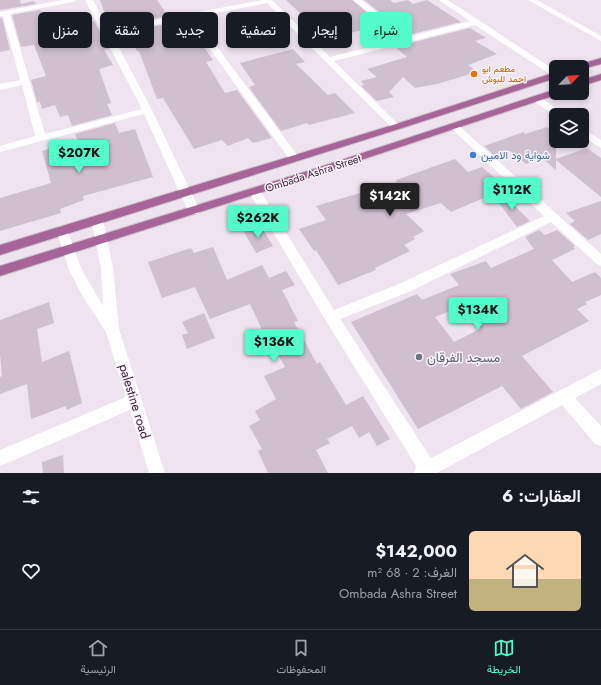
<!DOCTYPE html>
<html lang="ar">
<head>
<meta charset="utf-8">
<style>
	body { margin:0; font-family:Jost,Vazirmatn,sans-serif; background:#242831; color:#f1f3f6; direction:rtl; height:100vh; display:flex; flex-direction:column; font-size:15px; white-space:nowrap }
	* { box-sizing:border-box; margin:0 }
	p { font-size:13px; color:#9ea1a6 }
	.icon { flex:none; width:22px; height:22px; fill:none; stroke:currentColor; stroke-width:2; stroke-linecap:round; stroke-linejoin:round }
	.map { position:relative; height:473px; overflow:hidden; direction:ltr }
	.panel { display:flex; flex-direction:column; background:#171b24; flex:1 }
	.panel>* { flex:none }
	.top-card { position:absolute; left:12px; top:12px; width:400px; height:36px; direction:rtl; display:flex; gap:8px }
	.needle { width:26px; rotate:65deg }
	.controls { position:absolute; left:549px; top:60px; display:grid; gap:8px }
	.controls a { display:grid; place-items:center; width:40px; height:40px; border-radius:6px; background:#171b24; box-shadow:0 2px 6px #0003; font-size:20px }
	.price { position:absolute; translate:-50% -34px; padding:0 9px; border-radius:4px; background:#52fdcb; color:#111; font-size:13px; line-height:26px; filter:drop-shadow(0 1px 2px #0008) }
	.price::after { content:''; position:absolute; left:50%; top:24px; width:12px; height:9px; margin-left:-6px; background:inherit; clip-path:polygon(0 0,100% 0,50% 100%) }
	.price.active { background:#222; color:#fff }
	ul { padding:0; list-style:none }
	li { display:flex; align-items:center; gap:12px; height:100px; padding:0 20px }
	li+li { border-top:1px solid #363941 }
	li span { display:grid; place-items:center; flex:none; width:112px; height:80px; border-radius:6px; color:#555 }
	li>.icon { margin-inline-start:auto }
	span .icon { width:48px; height:48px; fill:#fffc; stroke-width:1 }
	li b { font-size:17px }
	h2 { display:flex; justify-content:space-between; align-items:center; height:48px; padding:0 20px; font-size:17px }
	.chip { padding:0 14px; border-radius:6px; background:#171b24; box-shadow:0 2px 6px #0003; font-size:14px; line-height:36px }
	.chip.active { background:#52fdcb; color:#111 }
	.menu { display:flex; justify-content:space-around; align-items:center; height:56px; border-top:1px solid #363941; background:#171b24; font-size:11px; color:#9ea1a6 }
	.menu a { display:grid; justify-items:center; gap:2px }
	.menu .active { color:#52fdcb }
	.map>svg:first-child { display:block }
	.building { fill:#cfbfcf; fill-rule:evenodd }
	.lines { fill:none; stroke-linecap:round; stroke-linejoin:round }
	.major-casing { stroke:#cac1c8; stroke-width:2 }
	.minor { fill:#fff; fill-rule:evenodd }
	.major { fill:#a76499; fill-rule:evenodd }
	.food-dot { fill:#e8710a; stroke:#faf4fa; stroke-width:1.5 }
	.shop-dot { fill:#3f7fe0; stroke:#faf4fa; stroke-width:1.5 }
	.worship-dot { fill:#6b7280; stroke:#faf4fa; stroke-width:1.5 }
	.labels { text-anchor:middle; stroke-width:3; stroke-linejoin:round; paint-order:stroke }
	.far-food-label { font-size:9px; fill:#c56008; stroke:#faf4fa; text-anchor:start }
	.shop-label { font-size:11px; fill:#366cbe; stroke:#faf4fa; text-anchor:start }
	.street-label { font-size:11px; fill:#41213b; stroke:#faf4fa }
	.near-worship-label { font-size:13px; fill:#5b616d; stroke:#faf4fa; text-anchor:start }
	.near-street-label { font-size:13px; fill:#41213b; stroke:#faf4fa }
</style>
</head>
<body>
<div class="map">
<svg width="601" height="473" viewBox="0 0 601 473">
	<rect width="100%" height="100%" fill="#eee3ee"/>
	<path class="building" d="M0 0H20L21 4 34 1 36 4 0 10Z
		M100 0H157L168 16 109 27 105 19H107Z
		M286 0H352L398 38 388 41 374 27 331 38 306 16 304 17Z
		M364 0H390L394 3 408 0 413 4 427 0 461 22 408 35Z
		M40 10 47 21 76 15 80 24 94 21 109 49 104 50 113 65 99 69 111 103 107 104 112 115 72 126 68 115 60 117 55 105 42 109 40 102H37L31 80 46 76 34 45 21 47 12 15Z
		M0 18H2L10 50 0 52Z
		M173 23 183 36 195 34 213 60 206 62 225 93 237 90 272 138 253 143 248 138 228 146 222 140 194 149 163 98 157 99 139 51H137L133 43 120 46 113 34Z
		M470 28 486 38 475 41 497 54 468 65 477 72 437 84 415 88 403 77 389 92 394 97 377 101 361 86 364 85 361 81 377 77 367 69 407 57 395 47Z
		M293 49 305 62 296 64 328 95 335 93 355 113 309 125 307 123 281 131 249 87 255 85 240 63Z
		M115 123 119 133 135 129 153 177 83 196 84 200 60 209 61 213 0 231V198L51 183 42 151 78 141 75 134Z
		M547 127 556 135V159L587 148 601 158V197L556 160V170L542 158 526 164 510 151 495 156 484 146 524 132 525 134Z
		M455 159 468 172 482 167 507 188 451 212 441 203 406 214 424 231 413 237 415 239 404 245 410 251 375 268 376 270 338 285 316 250 314 251 299 229 326 220 316 206 397 182 396 180Z
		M501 192 530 221 517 227 495 198Z
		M601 201V234L588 240 570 224 575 221 566 213Z
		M261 226 273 246 256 253 244 232Z
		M539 230 545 235 557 230 575 246 573 247 575 249 552 260 572 282 595 272 601 278V295L585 302 587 304 577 309 589 321 522 356 553 392 521 409 502 386 418 429 351 322 417 294 422 300 459 285 450 274 486 261 491 268 534 249 525 237ZM463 306 480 329 454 342 435 317Z
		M213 247 227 280 262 265 269 278 286 271 295 285 282 290 298 321 294 322 317 364 320 362 346 405 363 396 390 439 377 446 369 432 359 438 352 426 327 439 330 443 316 450 328 473H268L258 451 262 449 249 426 260 420 255 411 276 399 264 376 285 367 266 333 264 334 250 304 210 319 195 287 162 298 148 262 191 248 194 253Z
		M49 302 54 323 37 329 42 362 69 351 82 403 67 410 66 406 31 419 27 384 0 394V377L2 376 0 354V320Z
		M204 313 215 338 187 349 182 335 188 333 182 322Z
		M63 455 64 473H43L42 462Z"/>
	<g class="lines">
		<defs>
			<path id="major" d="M601 58V64L582 69V67H577L578 65Z
				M556 72V78L399 129 0 255V245L393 125Z
				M601 74V80L582 86V80Z
				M556 89V93L559 94 322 173 0 276V266L314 169Z"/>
		</defs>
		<use href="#major" class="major-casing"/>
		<path class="minor" d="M62 0H77L73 2 10 14 45 134 142 109 85 0H93L108 29 263 0H272L330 57 401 39 353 0H362L408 37 470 21 439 0H448L556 71V78L475 25 334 61 399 125 401 127 396 130 393 129 267 3 195 17 298 156 299 158 298 160H290L188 19 111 33 152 110 200 211 198 214H190L188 211 144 114 0 152V146L35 136 22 85 0 90V84L20 80 3 16H0V12Z
			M528 0H537L601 36V41Z
			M537 96 540 97 565 115H556V117L534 101 532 99Z
			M454 123 457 124 601 254V266L597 264 551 222 411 291 340 319 431 458 601 369V384L575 398 601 426V446L595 444 562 405 437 473H414L416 466 326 321 249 192 251 189H259L334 310 401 283 544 216 451 128 449 126 451 124Z
			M582 128 601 140V148L582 136Z
			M97 216 101 217 103 220 113 268 119 329 165 473H149L130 410 0 466V450L126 397 106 332 83 297 69 270 56 230 58 227 62 226 66 227 82 270 103 306 101 268 91 220 93 217Z"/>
		<use href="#major" class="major"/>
	</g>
	<circle class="food-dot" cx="474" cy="74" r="4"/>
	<circle class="shop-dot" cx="473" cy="155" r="4"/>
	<circle class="worship-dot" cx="419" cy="357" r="4"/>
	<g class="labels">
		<g class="far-food-label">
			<text x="482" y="72">مطعم ابو<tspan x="482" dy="10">احمد للبوش</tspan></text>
		</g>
		<g class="shop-label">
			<text x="481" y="159">شواية ود الامين</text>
		</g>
		<g class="street-label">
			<text transform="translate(313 173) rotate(-18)" y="4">Ombada Ashra Street</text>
		</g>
		<g class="near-worship-label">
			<text x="427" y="362">مسجد الفرقان</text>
		</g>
		<g class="near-street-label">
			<text transform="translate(135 401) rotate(73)" y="5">palestine road</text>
		</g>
	</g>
</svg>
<div class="controls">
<a><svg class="needle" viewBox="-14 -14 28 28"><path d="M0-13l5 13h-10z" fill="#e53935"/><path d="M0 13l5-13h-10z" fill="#9ea1a6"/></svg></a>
<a><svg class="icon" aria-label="layers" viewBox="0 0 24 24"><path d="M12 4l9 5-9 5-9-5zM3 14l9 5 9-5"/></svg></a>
</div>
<b class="price" style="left:79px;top:174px">$207K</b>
<b class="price" style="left:512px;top:211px">$112K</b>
<b class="price active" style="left:390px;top:217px">$142K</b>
<b class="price" style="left:258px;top:239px">$262K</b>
<b class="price" style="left:478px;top:331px">$134K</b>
<b class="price" style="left:274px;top:363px">$136K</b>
<div class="top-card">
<a class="chip active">شراء</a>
<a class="chip">إيجار</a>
<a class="chip">تصفية</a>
<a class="chip">جديد</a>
<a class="chip">شقة</a>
<a class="chip">منزل</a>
</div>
</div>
<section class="panel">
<h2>العقارات: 6<svg class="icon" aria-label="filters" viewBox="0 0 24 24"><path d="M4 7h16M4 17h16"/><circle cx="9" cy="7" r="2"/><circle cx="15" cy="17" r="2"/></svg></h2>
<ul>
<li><span style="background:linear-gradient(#ffd9b3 60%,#c2b280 0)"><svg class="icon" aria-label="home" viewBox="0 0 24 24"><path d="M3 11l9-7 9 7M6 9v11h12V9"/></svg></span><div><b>$142,000</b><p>الغرف: 2 · 68 m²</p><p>Ombada Ashra Street</p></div><svg class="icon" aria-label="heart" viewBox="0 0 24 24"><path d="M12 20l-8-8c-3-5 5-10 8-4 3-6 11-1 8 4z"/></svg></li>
</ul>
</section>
<nav class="menu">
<a class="active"><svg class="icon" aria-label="map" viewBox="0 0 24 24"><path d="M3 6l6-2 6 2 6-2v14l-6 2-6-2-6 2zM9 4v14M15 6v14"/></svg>الخريطة</a>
<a><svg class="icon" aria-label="saved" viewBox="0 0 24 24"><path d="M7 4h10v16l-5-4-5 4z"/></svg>المحفوظات</a>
<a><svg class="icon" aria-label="home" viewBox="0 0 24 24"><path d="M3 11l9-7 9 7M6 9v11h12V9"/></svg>الرئيسية</a>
</nav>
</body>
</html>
